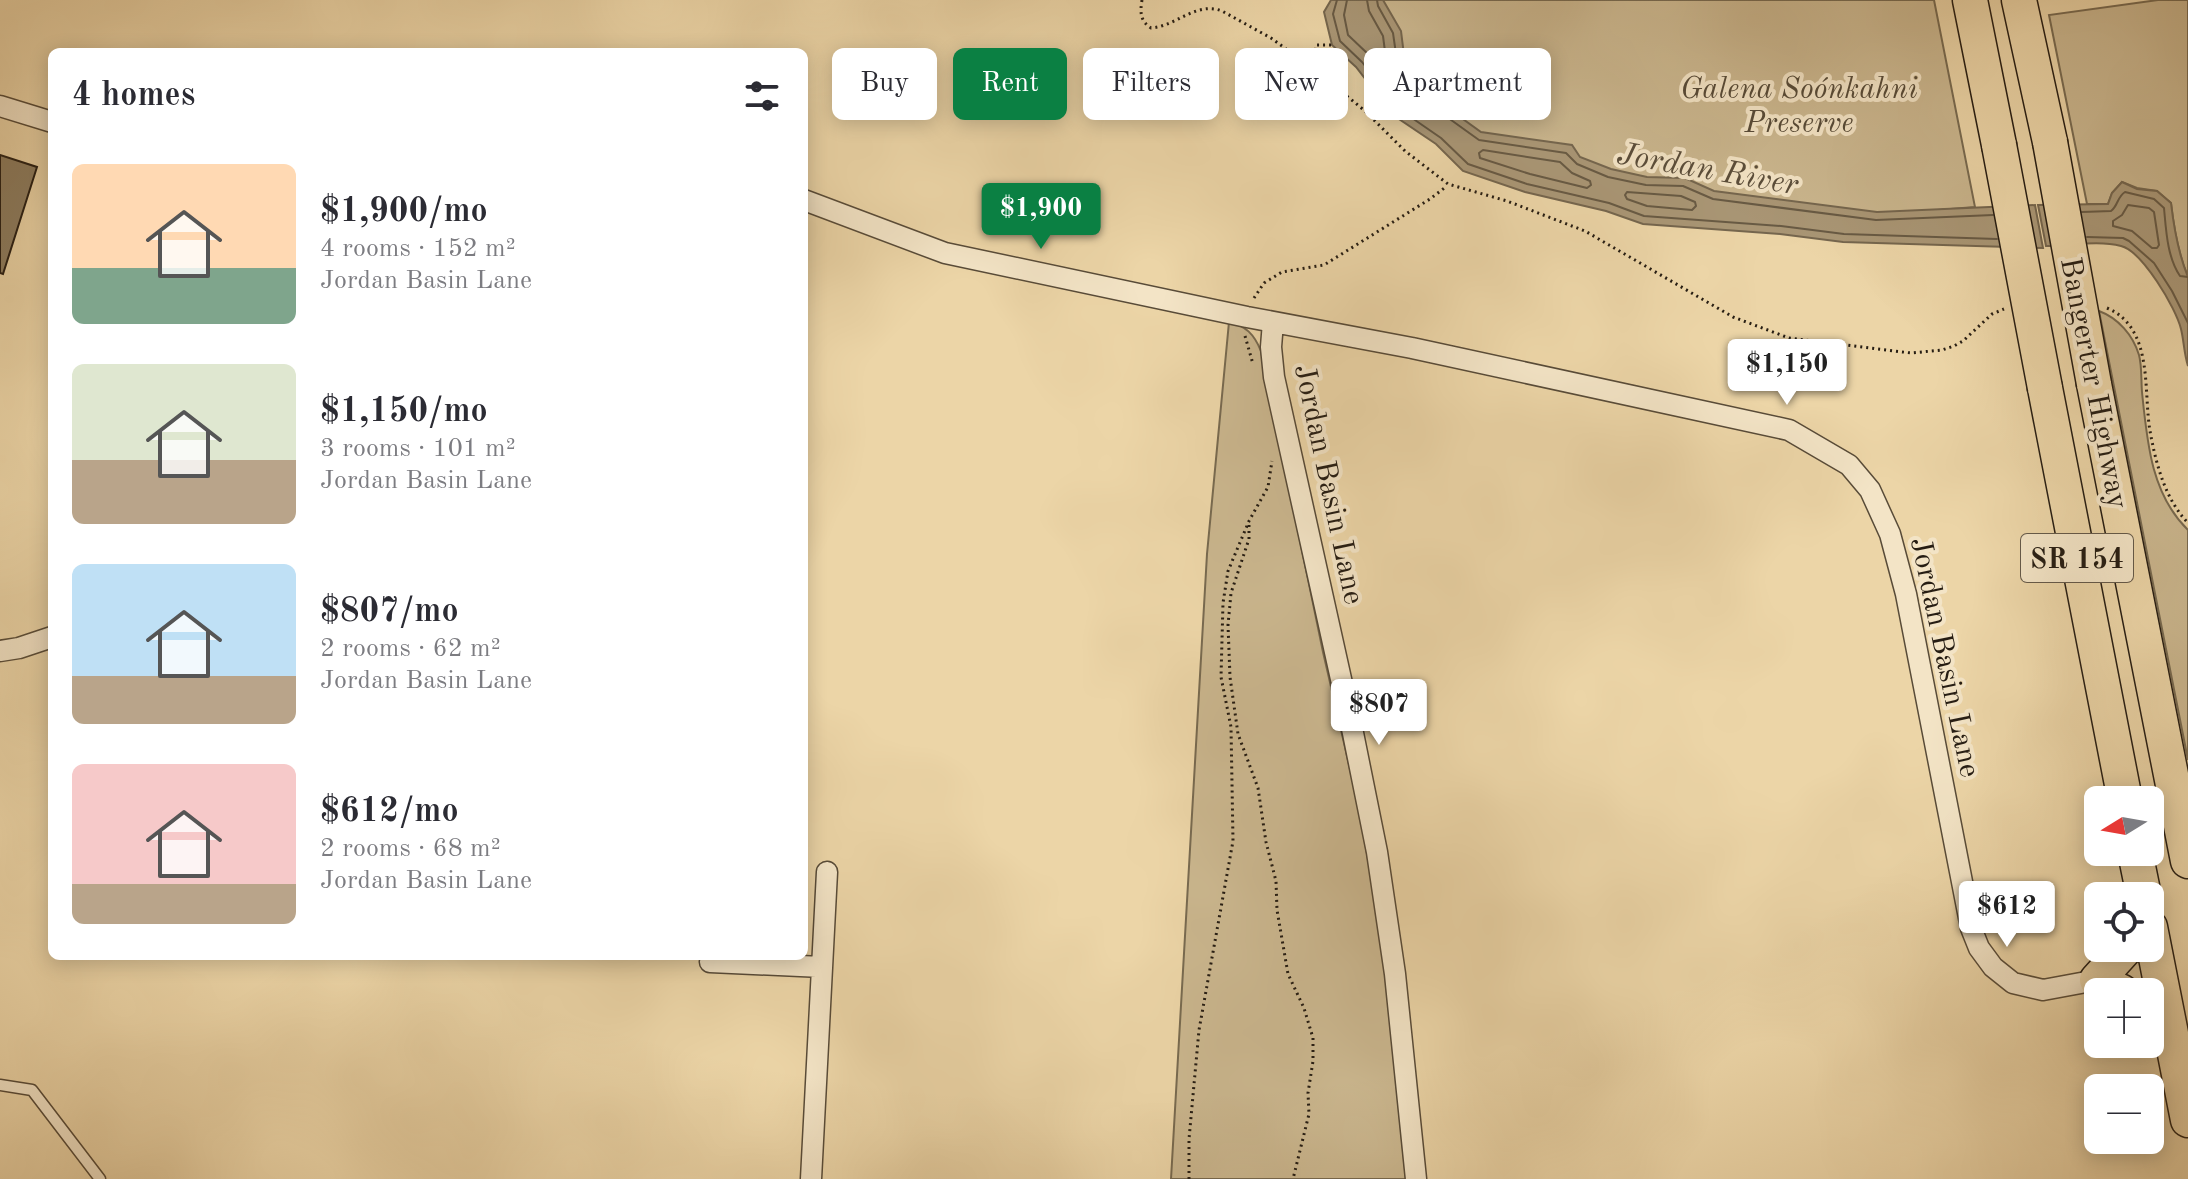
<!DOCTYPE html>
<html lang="en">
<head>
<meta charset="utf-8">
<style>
	body { margin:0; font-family:"Old Standard TT",serif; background:#f2f2f3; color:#2b2b33; height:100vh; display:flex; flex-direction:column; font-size:30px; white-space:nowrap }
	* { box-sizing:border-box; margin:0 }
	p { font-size:26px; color:#7c7c81 }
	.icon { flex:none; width:44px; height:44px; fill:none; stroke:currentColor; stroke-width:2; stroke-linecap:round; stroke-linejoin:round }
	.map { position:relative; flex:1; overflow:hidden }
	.details { position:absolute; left:48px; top:48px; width:760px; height:912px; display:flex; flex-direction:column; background:#fff; border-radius:12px; box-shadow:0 4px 20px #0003 }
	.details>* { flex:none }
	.guide { position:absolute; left:832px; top:48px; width:760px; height:72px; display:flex; gap:16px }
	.needle { width:52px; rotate:259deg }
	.controls { position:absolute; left:2084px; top:786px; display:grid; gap:16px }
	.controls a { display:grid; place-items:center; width:80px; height:80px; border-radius:12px; background:#fff; box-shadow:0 4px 20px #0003; font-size:40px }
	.price { position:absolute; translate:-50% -68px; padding:0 18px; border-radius:8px; background:#fff; color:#222; font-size:26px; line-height:52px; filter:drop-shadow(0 2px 4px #0008) }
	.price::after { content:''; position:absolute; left:50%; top:48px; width:24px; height:18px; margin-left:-12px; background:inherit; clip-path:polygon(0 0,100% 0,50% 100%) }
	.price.active { background:#0b8043; color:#fff }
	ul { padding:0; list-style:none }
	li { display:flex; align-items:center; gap:24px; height:200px; padding:0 24px }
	li span { display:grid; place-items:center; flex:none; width:224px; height:160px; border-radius:12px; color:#555 }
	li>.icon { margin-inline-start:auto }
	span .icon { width:96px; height:96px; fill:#fffc; stroke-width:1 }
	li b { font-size:34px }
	h2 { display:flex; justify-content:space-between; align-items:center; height:96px; padding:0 24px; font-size:34px }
	.chip { padding:0 28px; border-radius:12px; background:#fff; box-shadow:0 4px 20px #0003; font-size:28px; line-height:72px }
	.chip.active { background:#0b8043; color:#fff }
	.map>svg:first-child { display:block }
	.green { fill:#cab68e; stroke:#786a50; stroke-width:2 }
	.water { fill:#a99675; stroke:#75664e; stroke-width:2 }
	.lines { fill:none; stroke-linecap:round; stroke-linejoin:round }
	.shore { stroke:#685a44; stroke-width:2 }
	.building { fill:#8d7d60; stroke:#261d13; stroke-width:2 }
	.service-casing { stroke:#584b38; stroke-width:13 }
	.minor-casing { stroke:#584b38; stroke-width:23 }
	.motorway-casing { stroke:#261d13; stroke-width:37 }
	.path { stroke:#261d13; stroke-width:3; stroke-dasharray:2 4; stroke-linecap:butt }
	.service { stroke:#f3e4c6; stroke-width:10 }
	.minor { stroke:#f3e4c6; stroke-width:20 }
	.motorway { stroke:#ecd5a7; stroke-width:34 }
	.motorway-bridge-casing { stroke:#261d13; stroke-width:37; stroke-linecap:butt }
	.motorway-bridge { stroke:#ecd5a7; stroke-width:34 }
	.labels { text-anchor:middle; stroke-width:8; stroke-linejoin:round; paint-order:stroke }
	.shield { fill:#f3e4c6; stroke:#645949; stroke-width:2 }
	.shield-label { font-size:28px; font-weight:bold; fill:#261d13 }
	.park-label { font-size:30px; font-style:italic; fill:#574b38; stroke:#f3e4c6 }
	.street-label { font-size:30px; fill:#261d13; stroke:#f3e4c6 }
	.water-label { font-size:32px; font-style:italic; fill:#5a4d3a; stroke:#f3e4c6 }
</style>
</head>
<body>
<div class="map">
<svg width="2188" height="1179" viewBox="0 0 2188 1179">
	<rect width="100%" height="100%" fill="#ecd5a7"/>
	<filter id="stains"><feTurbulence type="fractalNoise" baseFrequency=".0025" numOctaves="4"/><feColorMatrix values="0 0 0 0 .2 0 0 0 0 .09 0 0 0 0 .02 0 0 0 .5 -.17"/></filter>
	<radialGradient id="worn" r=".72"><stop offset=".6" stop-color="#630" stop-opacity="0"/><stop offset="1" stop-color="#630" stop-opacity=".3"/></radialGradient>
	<path class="green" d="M1368 0H1934L1975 207 1841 218 1491 150 1394 68Z
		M2158 0H2188V277C2178 253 2174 229 2171 203L2157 191 2137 188 2122 182 2112 193 2108 204H2087L2049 15Z
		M2099 311C2118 318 2133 335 2139 355 2142 366 2141 380 2142 392 2147 441 2151 494 2188 530V760Z
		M1229 322C1246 326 1254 334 1261 351L1323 652 1359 808 1381 934 1406 1179H1171L1207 554Z"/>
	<path class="water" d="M1331 0H1383L1401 31 1405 63 1431 96 1481 132 1572 145 1580 157 1611 169 1647 177 1685 178 1714 191 1877 212 2035 205 2043 248 1843 242 1780 234 1643 224 1606 211 1525 192 1463 171 1436 144 1393 115 1356 67 1332 45 1324 12Z
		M2122 182 2137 189 2157 191 2171 203C2174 229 2178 253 2188 277V366C2184 354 2184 341 2181 329 2176 308 2142 251 2121 246 2098 240 2069 246 2046 246L2038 205 2108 204 2112 193Z"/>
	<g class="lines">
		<path class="shore" d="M1337 0 1333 14 1340 41 1362 62 1399 109 1441 138 1468 164 1527 184 1609 203 1644 216 1781 226 1844 234 1997 239
			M1347 0 1344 15 1348 35 1368 54 1380 70 1384 71 1387 67 1383 36 1369 11 1367 0
			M1377 0 1378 6 1393 33 1398 68 1426 102 1479 140 1566 153 1577 164 1608 177 1646 185 1683 186 1713 199 1876 220 1993 215
			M1483 150 1560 162 1572 173 1590 181 1591 185 1587 188 1530 174 1480 158 1479 153Z
			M1627 192 1681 196 1695 202 1696 206 1692 210 1647 206 1627 199 1625 195Z
			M2128 205 2149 208 2154 212 2159 245 2157 248H2152L2132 231 2113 226V221L2122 215Z
			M2082 212 2111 211C2118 206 2117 197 2125 192L2154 199 2164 208C2166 229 2167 257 2180 276L2188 277
			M2087 237 2123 238 2129 241 2154 263 2172 291 2188 323"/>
	</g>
	<path class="building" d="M0 155 37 167 3 274 0 273Z"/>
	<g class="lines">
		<defs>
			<path id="service" d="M0 1085 32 1090 100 1179"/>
			<path id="minor" d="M0 106 52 122
				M804 200 945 253 1247 317 1412 348 1789 430 1849 465 1870 490 1890 534 1906 594 1971 928 1979 948 1993 967 2013 983 2043 990 2097 980
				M1273 322 1271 347 1274 377 1353 733 1377 852 1395 974 1416 1179
				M0 651 19 648 52 637
				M710 962 822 967
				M811 1179 827 872"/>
			<path id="motorway" d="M1970 0 1999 145
				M2019 0 2050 142
				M2094 384 2188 861
				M2045 388 2125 800
				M2135 852 2144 896
				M2150 927 2188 1120
				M2122 992 2097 980 2126 948"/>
		</defs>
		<use href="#service" class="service-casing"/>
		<use href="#minor" class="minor-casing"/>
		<use href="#motorway" class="motorway-casing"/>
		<path class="path" d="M1142 0C1140 12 1140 21 1151 28 1177 26 1196 1 1222 11L1271 38 1319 73 1365 111 1405 151 1448 184 1507 201 1585 231 1733 317 1789 338 1911 353 1942 350 1954 346 1963 341 1992 314 2004 309
			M1308 66 1315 54 1316 45H1332
			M1254 298 1264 283 1282 272 1324 265 1430 199 1447 186
			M2107 308C2154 328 2143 390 2150 431 2156 464 2165 499 2188 523
			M1245 336 1253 364
			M1249 525V539L1231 593 1228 625 1230 677 1238 734 1258 788 1266 842 1276 881 1277 910 1288 974 1304 1008 1313 1038V1061L1308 1093 1309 1114 1293 1179
			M1189 1179V1139L1199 1030 1233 841 1231 727 1221 677 1223 603 1228 571 1249 521 1268 487 1272 461"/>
		<use href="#service" class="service"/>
		<use href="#minor" class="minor"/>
		<use href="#motorway" class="motorway"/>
		<defs>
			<path id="motorway-bridge" d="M2050 142 2094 384
				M1999 145 2045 388"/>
		</defs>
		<use href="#motorway-bridge" class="motorway-bridge-casing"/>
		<use href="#motorway-bridge" class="motorway-bridge"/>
	</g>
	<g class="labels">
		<rect class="shield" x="2021" y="534" width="112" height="48" rx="6"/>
		<g class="shield-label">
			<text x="2077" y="568">SR 154</text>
		</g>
		<g class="park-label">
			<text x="1799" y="98">Galena Soónkahni<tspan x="1799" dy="34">Preserve</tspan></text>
		</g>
		<g class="street-label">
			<text transform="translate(2095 383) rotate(79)" y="10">Bangerter Highway</text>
			<text transform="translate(1330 484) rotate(78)" y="10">Jordan Basin Lane</text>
			<text transform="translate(1946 657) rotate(78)" y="10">Jordan Basin Lane</text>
		</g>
		<g class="water-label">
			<text transform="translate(1708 168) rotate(10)" y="11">Jordan River</text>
		</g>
	</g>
	<rect width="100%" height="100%" filter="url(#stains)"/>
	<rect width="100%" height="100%" fill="url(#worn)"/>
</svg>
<div class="controls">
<a><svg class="needle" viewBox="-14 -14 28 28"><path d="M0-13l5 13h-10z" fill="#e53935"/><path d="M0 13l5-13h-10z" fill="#7c7c81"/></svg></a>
<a><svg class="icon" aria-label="locate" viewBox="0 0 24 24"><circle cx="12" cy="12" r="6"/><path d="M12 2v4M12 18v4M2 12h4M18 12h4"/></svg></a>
<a>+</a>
<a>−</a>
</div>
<b class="price active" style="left:1041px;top:251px">$1,900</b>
<b class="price" style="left:1787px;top:407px">$1,150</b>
<b class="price" style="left:1379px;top:747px">$807</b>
<b class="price" style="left:2007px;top:949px">$612</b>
<div class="guide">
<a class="chip">Buy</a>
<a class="chip active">Rent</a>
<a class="chip">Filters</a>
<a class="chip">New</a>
<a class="chip">Apartment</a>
</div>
<section class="details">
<h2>4 homes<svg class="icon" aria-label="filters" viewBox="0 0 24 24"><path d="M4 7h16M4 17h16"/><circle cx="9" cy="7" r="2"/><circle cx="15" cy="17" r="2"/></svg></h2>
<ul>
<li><span style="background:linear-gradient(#ffd9b3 65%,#7fa58c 0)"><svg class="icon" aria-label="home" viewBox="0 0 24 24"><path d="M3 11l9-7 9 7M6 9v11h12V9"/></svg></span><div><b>$1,900/mo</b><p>4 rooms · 152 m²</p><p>Jordan Basin Lane</p></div></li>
<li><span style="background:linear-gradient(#dfe7d0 60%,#b9a48a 0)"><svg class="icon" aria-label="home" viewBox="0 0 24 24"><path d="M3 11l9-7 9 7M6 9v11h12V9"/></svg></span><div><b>$1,150/mo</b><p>3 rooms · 101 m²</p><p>Jordan Basin Lane</p></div></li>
<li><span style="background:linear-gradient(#bfe0f5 70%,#b9a48a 0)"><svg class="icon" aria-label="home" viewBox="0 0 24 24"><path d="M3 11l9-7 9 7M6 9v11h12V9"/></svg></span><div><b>$807/mo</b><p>2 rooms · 62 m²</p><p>Jordan Basin Lane</p></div></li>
<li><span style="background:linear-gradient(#f6c9c9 75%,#b9a48a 0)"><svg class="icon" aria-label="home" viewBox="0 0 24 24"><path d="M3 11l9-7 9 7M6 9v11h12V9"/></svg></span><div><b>$612/mo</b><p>2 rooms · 68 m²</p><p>Jordan Basin Lane</p></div></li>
</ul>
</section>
</div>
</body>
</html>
